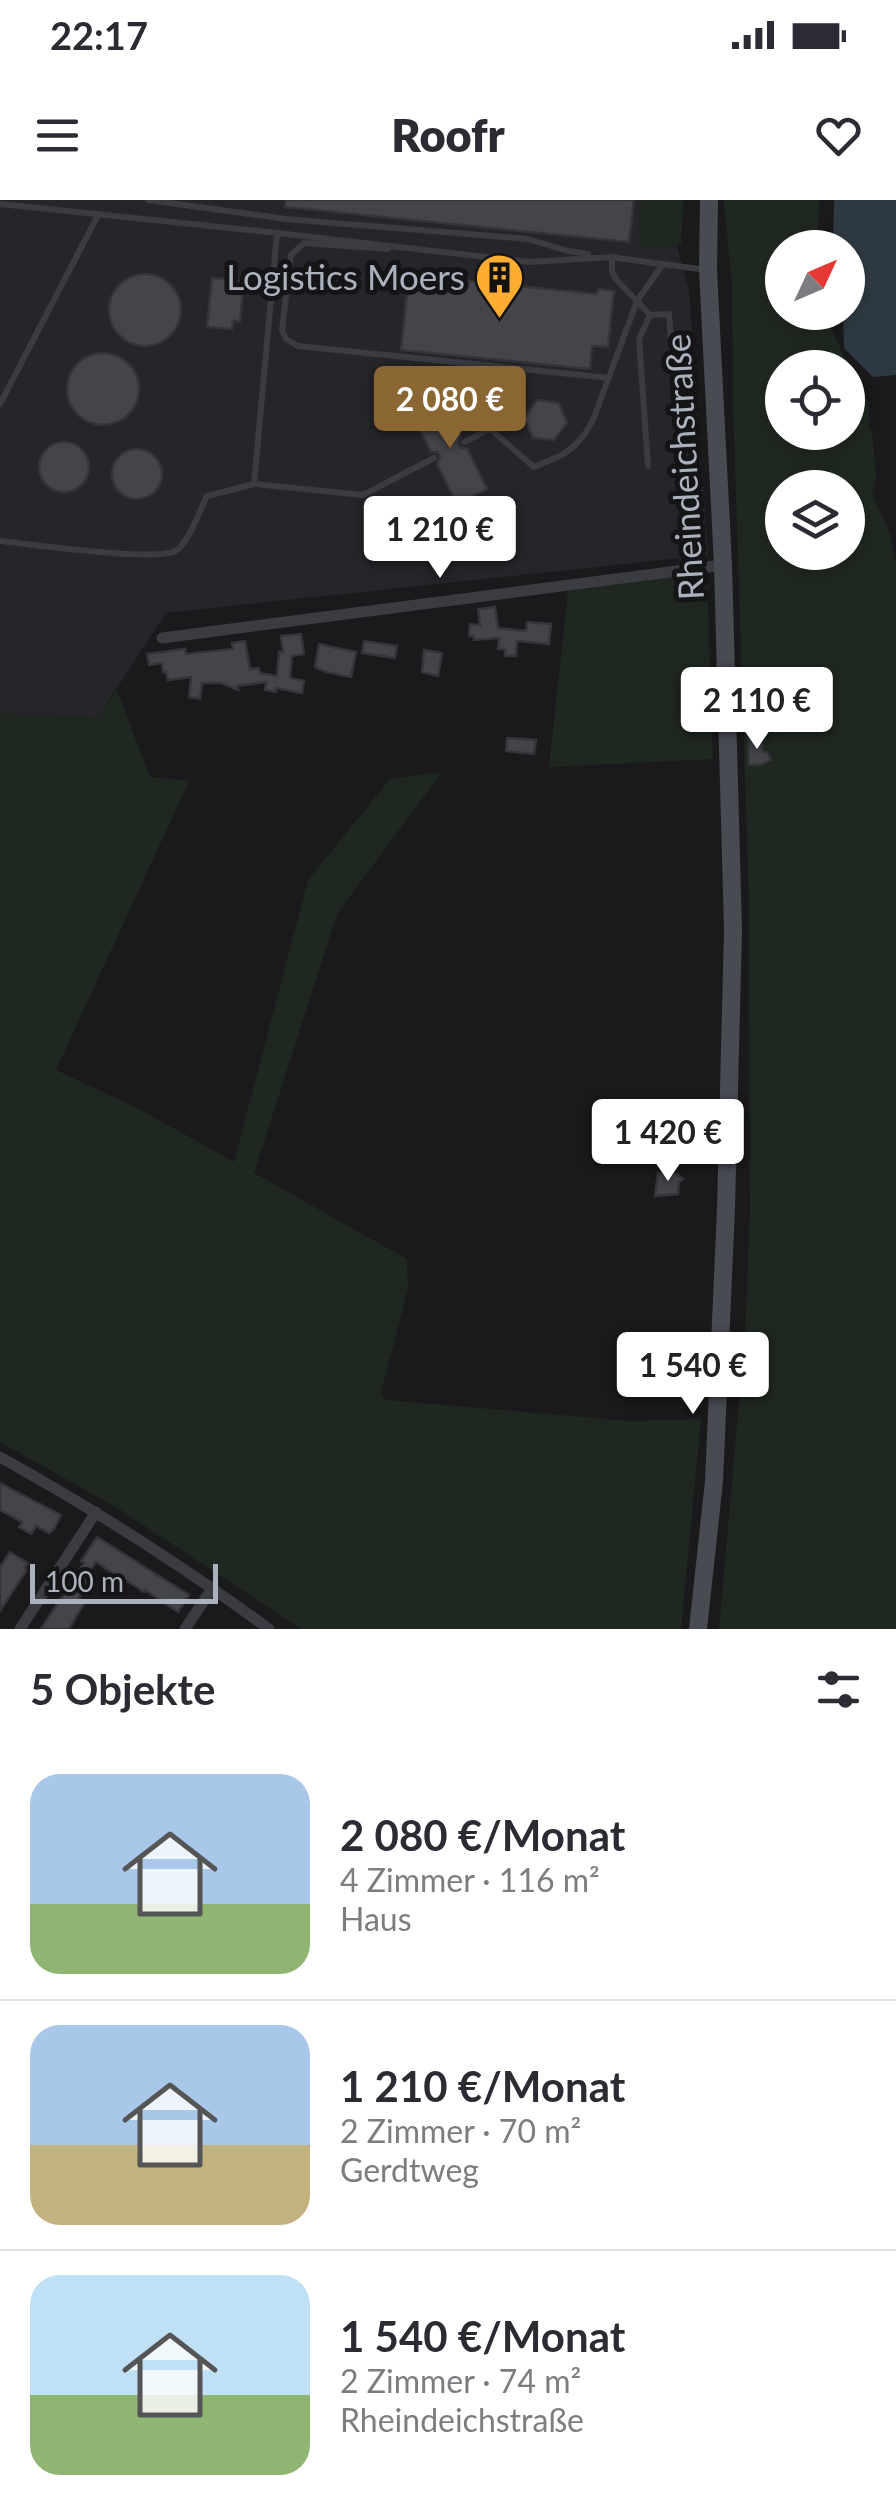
<!DOCTYPE html>
<html lang="de">
<head>
<meta charset="utf-8">
<style>
	body { margin:0; font-family:Lato,sans-serif; background:#f7f7f7; color:#2b2b33; height:100vh; display:flex; flex-direction:column; font-size:38px; white-space:nowrap }
	* { box-sizing:border-box; margin:0 }
	p { font-size:32px; color:#7c7c81 }
	.icon { flex:none; width:55px; height:55px; fill:none; stroke:currentColor; stroke-width:2; stroke-linecap:round; stroke-linejoin:round }
	.map { position:relative; height:1429px; overflow:hidden }
	.drawer { display:flex; flex-direction:column; background:#fff; flex:1 }
	.drawer>* { flex:none }
	.needle { width:65px; rotate:46deg }
	.fabs { position:absolute; left:765px; top:30px; display:grid; gap:20px }
	.fabs a { display:grid; place-items:center; width:100px; height:100px; border-radius:50%; background:#fff; box-shadow:0 5px 15px #0003; font-size:50px }
	.scale { position:absolute; left:30px; bottom:25px; width:188px; box-sizing:border-box; padding-left:10px; border:5px solid #acb2bd; border-top:0; font-size:28px; line-height:35px; white-space:nowrap; color:#acb2bd; -webkit-text-stroke:8px #151518; paint-order:stroke }
	.price { position:absolute; translate:-50% -85px; padding:0 22px; border-radius:10px; background:#fff; color:#222; font-size:32px; line-height:65px; filter:drop-shadow(0 2px 5px #0008) }
	.price::after { content:''; position:absolute; left:50%; top:60px; width:30px; height:22px; margin-left:-15px; background:inherit; clip-path:polygon(0 0,100% 0,50% 100%) }
	.price.current { background:#8a6632; color:#fff }
	ul { padding:0; list-style:none }
	li { display:flex; align-items:center; gap:30px; height:250px; padding:0 30px }
	li+li { border-top:2px solid #e1e1e2 }
	li span { display:grid; place-items:center; flex:none; width:280px; height:200px; border-radius:30px; color:#555 }
	li>.icon { margin-inline-start:auto }
	span .icon { width:120px; height:120px; fill:#fffc; stroke-width:1 }
	li b { font-size:42px }
	h2 { display:flex; justify-content:space-between; align-items:center; height:120px; padding:0 30px; font-size:42px }
	.status { display:flex; justify-content:space-between; align-items:center; height:70px; padding:0 50px; background:#fff; direction:ltr }
	.status svg { height:28px; fill:currentColor }
	header { display:flex; justify-content:space-between; align-items:center; height:130px; padding:0 30px; background:#fff; font-size:45px; font-weight:800 }
	.map>svg:first-child { display:block }
	.built { fill:#26262a }
	.green { fill:#1f2820; fill-rule:evenodd }
	.water { fill:#2e3a42 }
	.building { fill:#444549; stroke:#343439; stroke-width:2.5 }
	.lines { fill:none; stroke-linecap:round; stroke-linejoin:round }
	.service { stroke:#3b3c42; stroke-width:6 }
	.minor { stroke:#3b3c42; stroke-width:11 }
	.secondary { stroke:#484b52; stroke-width:18 }
	.labels { text-anchor:middle; stroke-width:10; stroke-linejoin:round; paint-order:stroke }
	.poi-label { font-size:35px; fill:#acb2bd; stroke:#151518; text-anchor:end }
	.street-label { font-size:35px; fill:#acb2bd; stroke:#151518 }
</style>
</head>
<body>
<div class="status"><b>22:17</b><svg viewBox="0 0 49 12"><path d="M0 12V9h3v3zM5 12V6h3v6zM10 12V3h3v9zM15 12V0h3v12zM26 1h20v11H26zM47 4h2v5h-2z"/></svg></div>
<header><svg class="icon" aria-label="menu" viewBox="0 0 24 24"><path d="M4 6h16M4 12h16M4 18h16"/></svg>Roofr<svg class="icon" aria-label="heart" viewBox="0 0 24 24"><path d="M12 20l-8-8c-3-5 5-10 8-4 3-6 11-1 8 4z"/></svg></header>
<div class="map">
<svg width="896" height="1429" viewBox="0 0 896 1429">
	<rect width="100%" height="100%" fill="#1a1a1c"/>
	<path class="built" d="M0 0H677L675 39 689 90 708 355 166 413 97 518 0 513Z"/>
	<path class="green" d="M642 0H683L681 44 666 48 640 49 638 32Z
		M724 0H819L817 47 782 48V112L824 113 862 195 869 203V226L872 233 876 277 872 294 890 334 896 365V1429H719L745 1134 750 1012 749 702 733 200 732 89ZM782 168H848V232H782ZM782 288H848V352H782Z
		M707 372 713 559 549 567 568 391Z
		M117 490 150 577 189 581 56 870 141 910 234 962 308 680 390 579 442 572 337 714 254 973 407 1059 408 1088 381 1193 386 1200 631 1221 701 1219 681 1429H301L119 1309 0 1242V513L96 518Z"/>
	<path class="water" d="M834 0H896V175L873 177 844 148 843 113 848 112V48L833 47Z"/>
	<path class="building" d="M286 0H634L629 42 285 7Z
		M109 110a36 36 0 1 1 72 0a36 36 0 1 1-72 0Z
		M409 75 597 94 598 89 614 91 608 147 592 146 590 169 401 150Z
		M212 78 244 81 240 121H233L232 129 207 127Z
		M67 189a36 36 0 1 1 72 0a36 36 0 1 1-72 0Z
		M442 199 461 236 458 244 461 248H467L487 289 457 304 437 264 440 256 437 252H431L412 214Z
		M537 200 559 203 567 223 554 240 533 238 524 218Z
		M39 267a25 25 0 1 1 50 0a25 25 0 1 1-50 0Z
		M112 274a25 25 0 1 1 50 0a25 25 0 1 1-50 0Z
		M495 407 498 428 526 431 527 422 551 424 549 444 517 441 516 456H505V449H498L499 438 474 440V436H469L470 424 480 425 478 409Z
		M301 434 304 454 292 456 290 478 304 481 302 493 276 488V492L265 490 266 482 237 486 238 490 221 483H202L200 499 189 497 191 477 168 480 166 471 163 472 162 463 149 465 147 454 185 449 186 454 233 449 232 443 245 441 250 469 259 468 260 473 277 476 279 452H283L281 436Z
		M364 441 397 446 395 458 362 453Z
		M319 444 356 452 351 477 326 472 315 467Z
		M424 450 442 453 438 476 422 472Z
		M507 538 536 540 534 554 506 551Z
		M748 538H762L763 552H767L771 560 760 565H749Z
		M658 973 677 974 683 979 679 982 678 994 655 996Z
		M667 1152 689 1153 691 1175H667Z
		M0 1283 61 1315 54 1329 49 1333 36 1326 31 1334 19 1327 22 1322 0 1310Z
		M97 1337 189 1395 178 1412 145 1390 144 1392 127 1381 126 1382 96 1362 84 1380 87 1381 84 1386 86 1387 79 1398 85 1402 69 1429H41L84 1363 81 1361Z
		M10 1352 28 1363 25 1367 26 1371 0 1411V1367Z"/>
	<g class="lines">
		<path class="service" d="M148 0 286 19 528 39 568 51 588 54
			M0 4 277 33
			M388 49 304 43 291 55 282 130 286 139 298 146 609 178
			M610 57 707 70
			M650 115 669 114 680 263
			M0 204 98 15
			M464 242 490 229 534 267 562 255 574 246 585 234 593 220 637 101 663 64
			M254 284 277 33 529 62 612 57V71L615 78 650 115 639 139 648 266
			M0 341C29 344 159 363 177 350 189 341 200 310 207 296L254 284 363 295 434 258"/>
		<path class="minor" d="M162 438 723 365
			M0 1257C94 1309 183 1366 269 1429
			M20 1429 96 1312
			M185 1429 213 1387"/>
		<path class="secondary" d="M698 1429 714 1281 726 1008 733 730 723 365 708 70 709 0"/>
	</g>
	<defs>
		<symbol id="building-pin" viewBox="-11 -11 22 30"><path d="M0 17L-7.5 6A9.5 9.5 0 1 1 7.5 6Z" fill="#fead30" stroke="#151518"/><path d="M-4-6H4V6H1V3H-1V6H-4ZM-2.5-4.3h1.7v1.8h-1.7ZM.8-4.3h1.7v1.8H.8ZM-2.5-1h1.7V.8h-1.7ZM.8-1h1.7V.8H.8Z" fill="#111"/></symbol>
	</defs>
	<g fill-rule="evenodd">
		<use href="#building-pin" x="472" y="50" width="55" height="75"/>
	</g>
	<g class="labels">
		<g class="poi-label">
			<text x="465" y="90">Logistics Moers</text>
		</g>
		<g class="street-label">
			<text transform="translate(685 267) rotate(-93)" y="12">Rheindeichstraße</text>
		</g>
	</g>
</svg>
<div class="fabs">
<a><svg class="needle" viewBox="-14 -14 28 28"><path d="M0-13l5 13h-10z" fill="#e53935"/><path d="M0 13l5-13h-10z" fill="#7c7c81"/></svg></a>
<a><svg class="icon" aria-label="locate" viewBox="0 0 24 24"><circle cx="12" cy="12" r="6"/><path d="M12 2v4M12 18v4M2 12h4M18 12h4"/></svg></a>
<a><svg class="icon" aria-label="layers" viewBox="0 0 24 24"><path d="M12 4l9 5-9 5-9-5zM3 14l9 5 9-5"/></svg></a>
</div>
<div class="scale">100 m</div>
<b class="price current" style="left:450px;top:251px">2 080 €</b>
<b class="price" style="left:440px;top:381px">1 210 €</b>
<b class="price" style="left:757px;top:552px">2 110 €</b>
<b class="price" style="left:668px;top:984px">1 420 €</b>
<b class="price" style="left:693px;top:1217px">1 540 €</b>
</div>
<section class="drawer">
<h2>5 Objekte<svg class="icon" aria-label="filters" viewBox="0 0 24 24"><path d="M4 7h16M4 17h16"/><circle cx="9" cy="7" r="2"/><circle cx="15" cy="17" r="2"/></svg></h2>
<ul>
<li><span style="background:linear-gradient(#a9c7e8 65%,#8fb573 0)"><svg class="icon" aria-label="home" viewBox="0 0 24 24"><path d="M3 11l9-7 9 7M6 9v11h12V9"/></svg></span><div><b>2 080 €/Monat</b><p>4 Zimmer · 116 m²</p><p>Haus</p></div></li>
<li><span style="background:linear-gradient(#a9c7e8 60%,#c2b280 0)"><svg class="icon" aria-label="home" viewBox="0 0 24 24"><path d="M3 11l9-7 9 7M6 9v11h12V9"/></svg></span><div><b>1 210 €/Monat</b><p>2 Zimmer · 70 m²</p><p>Gerdtweg</p></div></li>
<li><span style="background:linear-gradient(#bfe0f5 60%,#8fb573 0)"><svg class="icon" aria-label="home" viewBox="0 0 24 24"><path d="M3 11l9-7 9 7M6 9v11h12V9"/></svg></span><div><b>1 540 €/Monat</b><p>2 Zimmer · 74 m²</p><p>Rheindeichstraße</p></div></li>
</ul>
</section>
</body>
</html>
